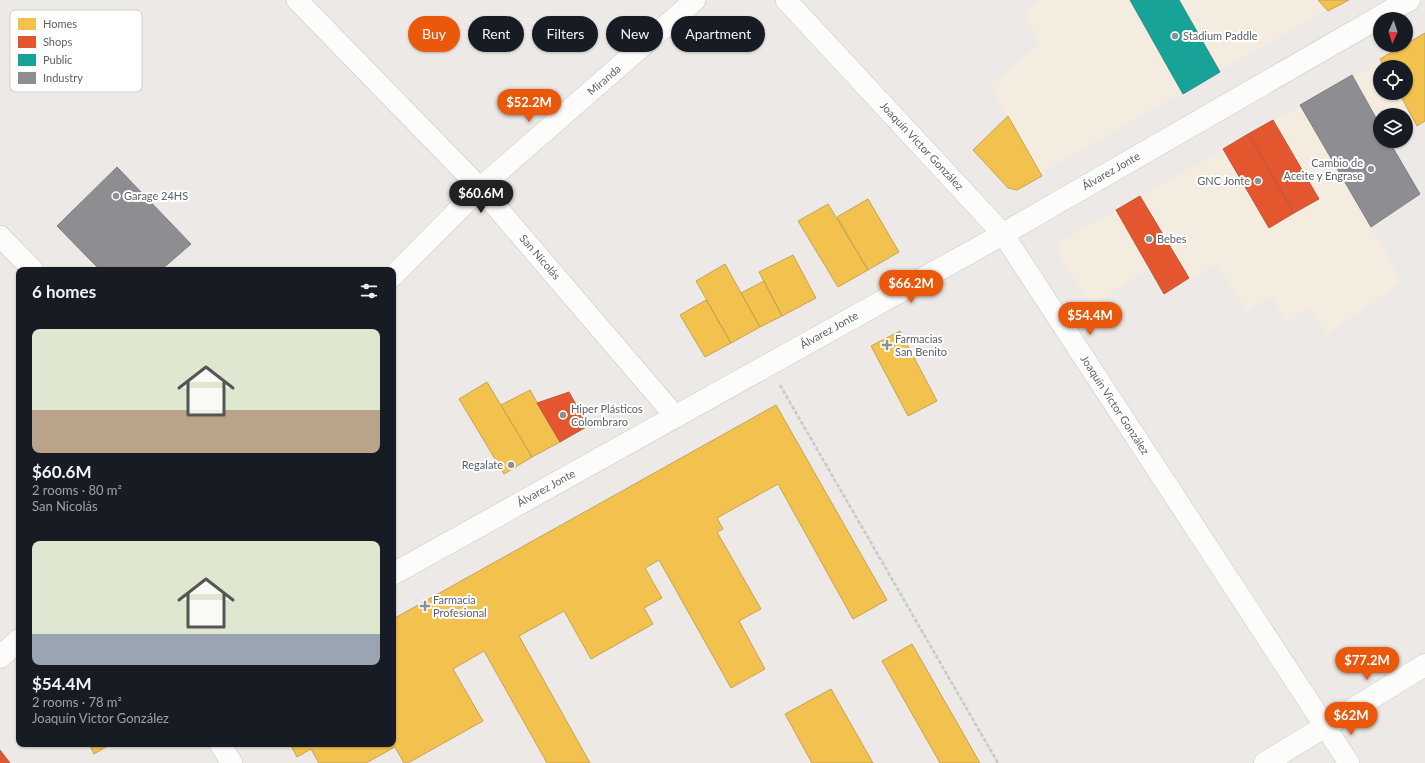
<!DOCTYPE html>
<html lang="en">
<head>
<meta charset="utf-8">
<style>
	body { margin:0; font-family:Lato,sans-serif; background:#242831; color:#f1f3f6; height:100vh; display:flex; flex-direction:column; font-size:15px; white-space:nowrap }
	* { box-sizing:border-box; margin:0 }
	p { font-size:13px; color:#9ea1a6 }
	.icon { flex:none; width:22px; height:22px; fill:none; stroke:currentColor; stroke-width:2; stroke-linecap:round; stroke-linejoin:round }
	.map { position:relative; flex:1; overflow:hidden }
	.panel { position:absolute; left:16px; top:267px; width:380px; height:480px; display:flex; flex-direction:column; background:#171b24; border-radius:8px; box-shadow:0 1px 3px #0004 }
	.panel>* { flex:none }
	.guide { position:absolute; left:408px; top:16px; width:380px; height:36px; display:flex; gap:8px }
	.needle { width:26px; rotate:183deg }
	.fabs { position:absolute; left:1373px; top:12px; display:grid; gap:8px }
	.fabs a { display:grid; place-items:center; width:40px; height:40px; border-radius:50%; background:#171b24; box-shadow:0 1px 3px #0004; font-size:20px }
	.price { position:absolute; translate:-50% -34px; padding:0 9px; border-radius:14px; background:#ea580c; color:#fff; font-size:13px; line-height:26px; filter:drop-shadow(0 1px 2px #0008) }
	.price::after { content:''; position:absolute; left:50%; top:24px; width:12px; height:9px; margin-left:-6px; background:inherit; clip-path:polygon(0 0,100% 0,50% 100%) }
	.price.on { background:#222; color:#fff }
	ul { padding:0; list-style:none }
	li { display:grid; align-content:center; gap:8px; height:212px; padding:0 16px }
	li span { display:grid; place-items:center; height:124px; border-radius:8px; color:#555 }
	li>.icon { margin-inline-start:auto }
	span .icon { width:72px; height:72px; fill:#fffc; stroke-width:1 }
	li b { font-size:17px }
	h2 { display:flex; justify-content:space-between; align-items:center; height:48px; padding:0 16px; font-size:17px }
	.pill { padding:0 14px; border-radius:18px; background:#171b24; box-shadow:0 1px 3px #0004; font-size:14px; line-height:36px }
	.pill.on { background:#ea580c; color:#fff }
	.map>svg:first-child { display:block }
	.commercial { fill:#f5ece0; fill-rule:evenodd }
	.homes { fill:#f2c14e; stroke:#c5a455 }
	.shops { fill:#e4572e; stroke:#bb5a3e }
	.public { fill:#17a398; stroke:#2c8f88 }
	.industry { fill:#8d8d92; stroke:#7e8084 }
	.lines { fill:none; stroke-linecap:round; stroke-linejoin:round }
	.minor-casing { stroke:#c8c7c6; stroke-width:22 }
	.tertiary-casing { stroke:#c8c7c6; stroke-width:23 }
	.path { stroke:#c6cbc7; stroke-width:2.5; stroke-dasharray:4 2; stroke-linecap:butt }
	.minor { stroke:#fcfcfb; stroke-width:21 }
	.tertiary { stroke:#fcfcfb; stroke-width:22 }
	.poi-dot { fill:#8e9192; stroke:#fff; stroke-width:1.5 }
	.labels { text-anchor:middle; stroke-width:4; stroke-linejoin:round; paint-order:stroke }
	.poi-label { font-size:11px; fill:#5c6164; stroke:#fff; text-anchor:start }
	.street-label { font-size:11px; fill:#5c6164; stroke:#fff }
	.key { fill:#fff; stroke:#ced0d0; stroke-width:1 }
	.key-label { font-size:11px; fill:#5c6164 }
</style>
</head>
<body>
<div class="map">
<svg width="1425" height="763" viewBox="0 0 1425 763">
	<rect width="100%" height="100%" fill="#ece9e6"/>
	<path class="commercial" d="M1040 0H1344L1015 188H1006L973 150 1008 116 990 86 1040 43 1025 14Z
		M1425 36V121L1406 133V115H1380V141H1394L1391 143 1420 194 1371 227 1402 282 1327 334 1310 306 1288 322 1271 296 1247 312 1217 264 1164 294 1149 268 1092 305 1061 258 1059 242ZM1380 67H1406V93H1380Z"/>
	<path class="homes" d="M1318 0H1349L1328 11Z
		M1425 33V121L1417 126 1399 93H1406V67H1384L1380 59Z
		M1008 116 1042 176 1017 190 1008 188 973 150Z
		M868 199 899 252 868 270 837 217Z
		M828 204 868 270 838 287 798 221Z
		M793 255 816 298 782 316 759 272Z
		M725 264 760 327 731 343 696 281Z
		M764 281 782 316 760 327 741 293Z
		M706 300 731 343 705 357 680 315Z
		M900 331 937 401 908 416 871 346Z
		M487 382 532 457 504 474 459 399Z
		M530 390 560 442 532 457 501 405Z
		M776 405 887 600 853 619 778 484 717 518 723 529 717 532 761 609 739 621 765 669 731 688 659 560 645 568 662 598 644 608 653 624 591 659 564 611 519 636 590 763H547L484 651 453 669 483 721 408 763H404L395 747 366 763H319L311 749 297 757 290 744H393V619Z
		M912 644 980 763H940L882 661Z
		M831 689 873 763H812L785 714Z
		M89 744H111L94 754Z"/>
	<path class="shops" d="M1273 120 1319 199 1294 213 1248 134Z
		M1248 134 1294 213 1269 228 1223 149Z
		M1140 196 1189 278 1164 294 1116 210Z
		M569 392 588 426 560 442 537 403Z
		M0 750 10 763H0Z"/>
	<path class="public" d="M1130 0H1179L1220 72 1183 94Z"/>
	<path class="industry" d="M1352 75 1380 125V141H1389L1420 194 1371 227 1300 105Z
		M117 167 191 244 161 270H100L57 226Z"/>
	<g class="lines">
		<defs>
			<path id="minor" d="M297 0 480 188 676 417
				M786 0 1003 234 1349 763
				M0 236 33 270
				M393 276 480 188 695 0
				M220 744 232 763"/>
			<path id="tertiary" d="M393 574 1003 234 1409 0
				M0 657 19 640
				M1265 763 1425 665"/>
		</defs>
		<use href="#minor" class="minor-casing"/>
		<use href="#tertiary" class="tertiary-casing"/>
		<path class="path" d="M780 385 998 763"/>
		<use href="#minor" class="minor"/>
		<use href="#tertiary" class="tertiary"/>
	</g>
	<g class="poi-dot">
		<circle cx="1175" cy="36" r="4"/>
		<circle cx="1371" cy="169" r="4"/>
		<circle cx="1258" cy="181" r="4"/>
		<circle cx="116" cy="196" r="4"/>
		<circle cx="1149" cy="239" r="4"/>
		<path d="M885 339h4v4h4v4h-4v4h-4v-4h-4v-4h4z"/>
		<circle cx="563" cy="415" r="4"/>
		<circle cx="511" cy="465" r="4"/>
		<path d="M423 600h4v4h4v4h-4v4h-4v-4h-4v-4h4z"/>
	</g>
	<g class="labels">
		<g class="poi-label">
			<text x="1183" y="40">Stadium Paddle</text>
			<text x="1363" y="167" text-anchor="end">Cambio de<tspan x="1363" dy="13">Aceite y Engrase</tspan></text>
			<text x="1250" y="185" text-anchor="end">GNC Jonte</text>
			<text x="124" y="200">Garage 24HS</text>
			<text x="1157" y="243">Bebes</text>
			<text x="895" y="343">Farmacias<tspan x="895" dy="13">San Benito</tspan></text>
			<text x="571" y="413">Hiper Plásticos<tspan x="571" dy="13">Colombraro</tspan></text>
			<text x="503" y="469" text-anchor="end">Regalate</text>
			<text x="433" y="604">Farmacia<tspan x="433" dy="13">Profesional</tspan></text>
		</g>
		<g class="street-label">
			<text transform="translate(604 80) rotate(-41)" y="4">Miranda</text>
			<text transform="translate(922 146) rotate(47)" y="4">Joaquín Victor González</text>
			<text transform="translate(1111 171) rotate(-30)" y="4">Álvarez Jonte</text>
			<text transform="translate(540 257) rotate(49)" y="4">San Nicolás</text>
			<text transform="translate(829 330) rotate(-29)" y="4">Álvarez Jonte</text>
			<text transform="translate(1115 405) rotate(57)" y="4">Joaquín Victor González</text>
			<text transform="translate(546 488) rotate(-29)" y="4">Álvarez Jonte</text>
		</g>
	</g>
	<rect x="10" y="10" width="132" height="82" rx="6" class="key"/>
	<rect x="18" y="18" width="18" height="12" fill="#f2c14e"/>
	<rect x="18" y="36" width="18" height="12" fill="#e4572e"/>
	<rect x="18" y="54" width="18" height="12" fill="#17a398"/>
	<rect x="18" y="72" width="18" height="12" fill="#8d8d92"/>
	<g class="key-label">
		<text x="43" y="28">Homes</text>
		<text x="43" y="46">Shops</text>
		<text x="43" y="64">Public</text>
		<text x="43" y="82">Industry</text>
	</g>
</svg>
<div class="fabs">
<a><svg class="needle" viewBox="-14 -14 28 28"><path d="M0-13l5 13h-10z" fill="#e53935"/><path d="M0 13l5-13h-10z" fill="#9ea1a6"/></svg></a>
<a><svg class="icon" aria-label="locate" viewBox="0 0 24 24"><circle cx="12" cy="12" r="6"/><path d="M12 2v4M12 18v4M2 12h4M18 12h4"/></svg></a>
<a><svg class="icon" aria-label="layers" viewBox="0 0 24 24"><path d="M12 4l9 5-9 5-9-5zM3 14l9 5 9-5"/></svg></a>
</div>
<b class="price" style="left:529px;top:123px">$52.2M</b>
<b class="price on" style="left:481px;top:214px">$60.6M</b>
<b class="price" style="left:911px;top:304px">$66.2M</b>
<b class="price" style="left:1090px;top:336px">$54.4M</b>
<b class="price" style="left:1367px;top:681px">$77.2M</b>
<b class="price" style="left:1351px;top:736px">$62M</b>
<div class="guide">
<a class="pill on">Buy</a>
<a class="pill">Rent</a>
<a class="pill">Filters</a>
<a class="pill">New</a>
<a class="pill">Apartment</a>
</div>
<section class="panel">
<h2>6 homes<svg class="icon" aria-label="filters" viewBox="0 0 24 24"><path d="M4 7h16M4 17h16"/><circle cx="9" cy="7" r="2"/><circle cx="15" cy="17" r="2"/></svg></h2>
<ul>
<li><span style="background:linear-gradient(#dfe7d0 65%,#b9a48a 0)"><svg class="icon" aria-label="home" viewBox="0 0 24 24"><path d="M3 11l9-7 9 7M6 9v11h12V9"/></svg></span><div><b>$60.6M</b><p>2 rooms · 80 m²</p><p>San Nicolás</p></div></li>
<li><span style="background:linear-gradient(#dfe7d0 75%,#9aa5b1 0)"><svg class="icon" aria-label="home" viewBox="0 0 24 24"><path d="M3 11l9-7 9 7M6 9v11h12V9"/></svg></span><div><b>$54.4M</b><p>2 rooms · 78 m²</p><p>Joaquín Victor González</p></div></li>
</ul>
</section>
</div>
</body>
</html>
